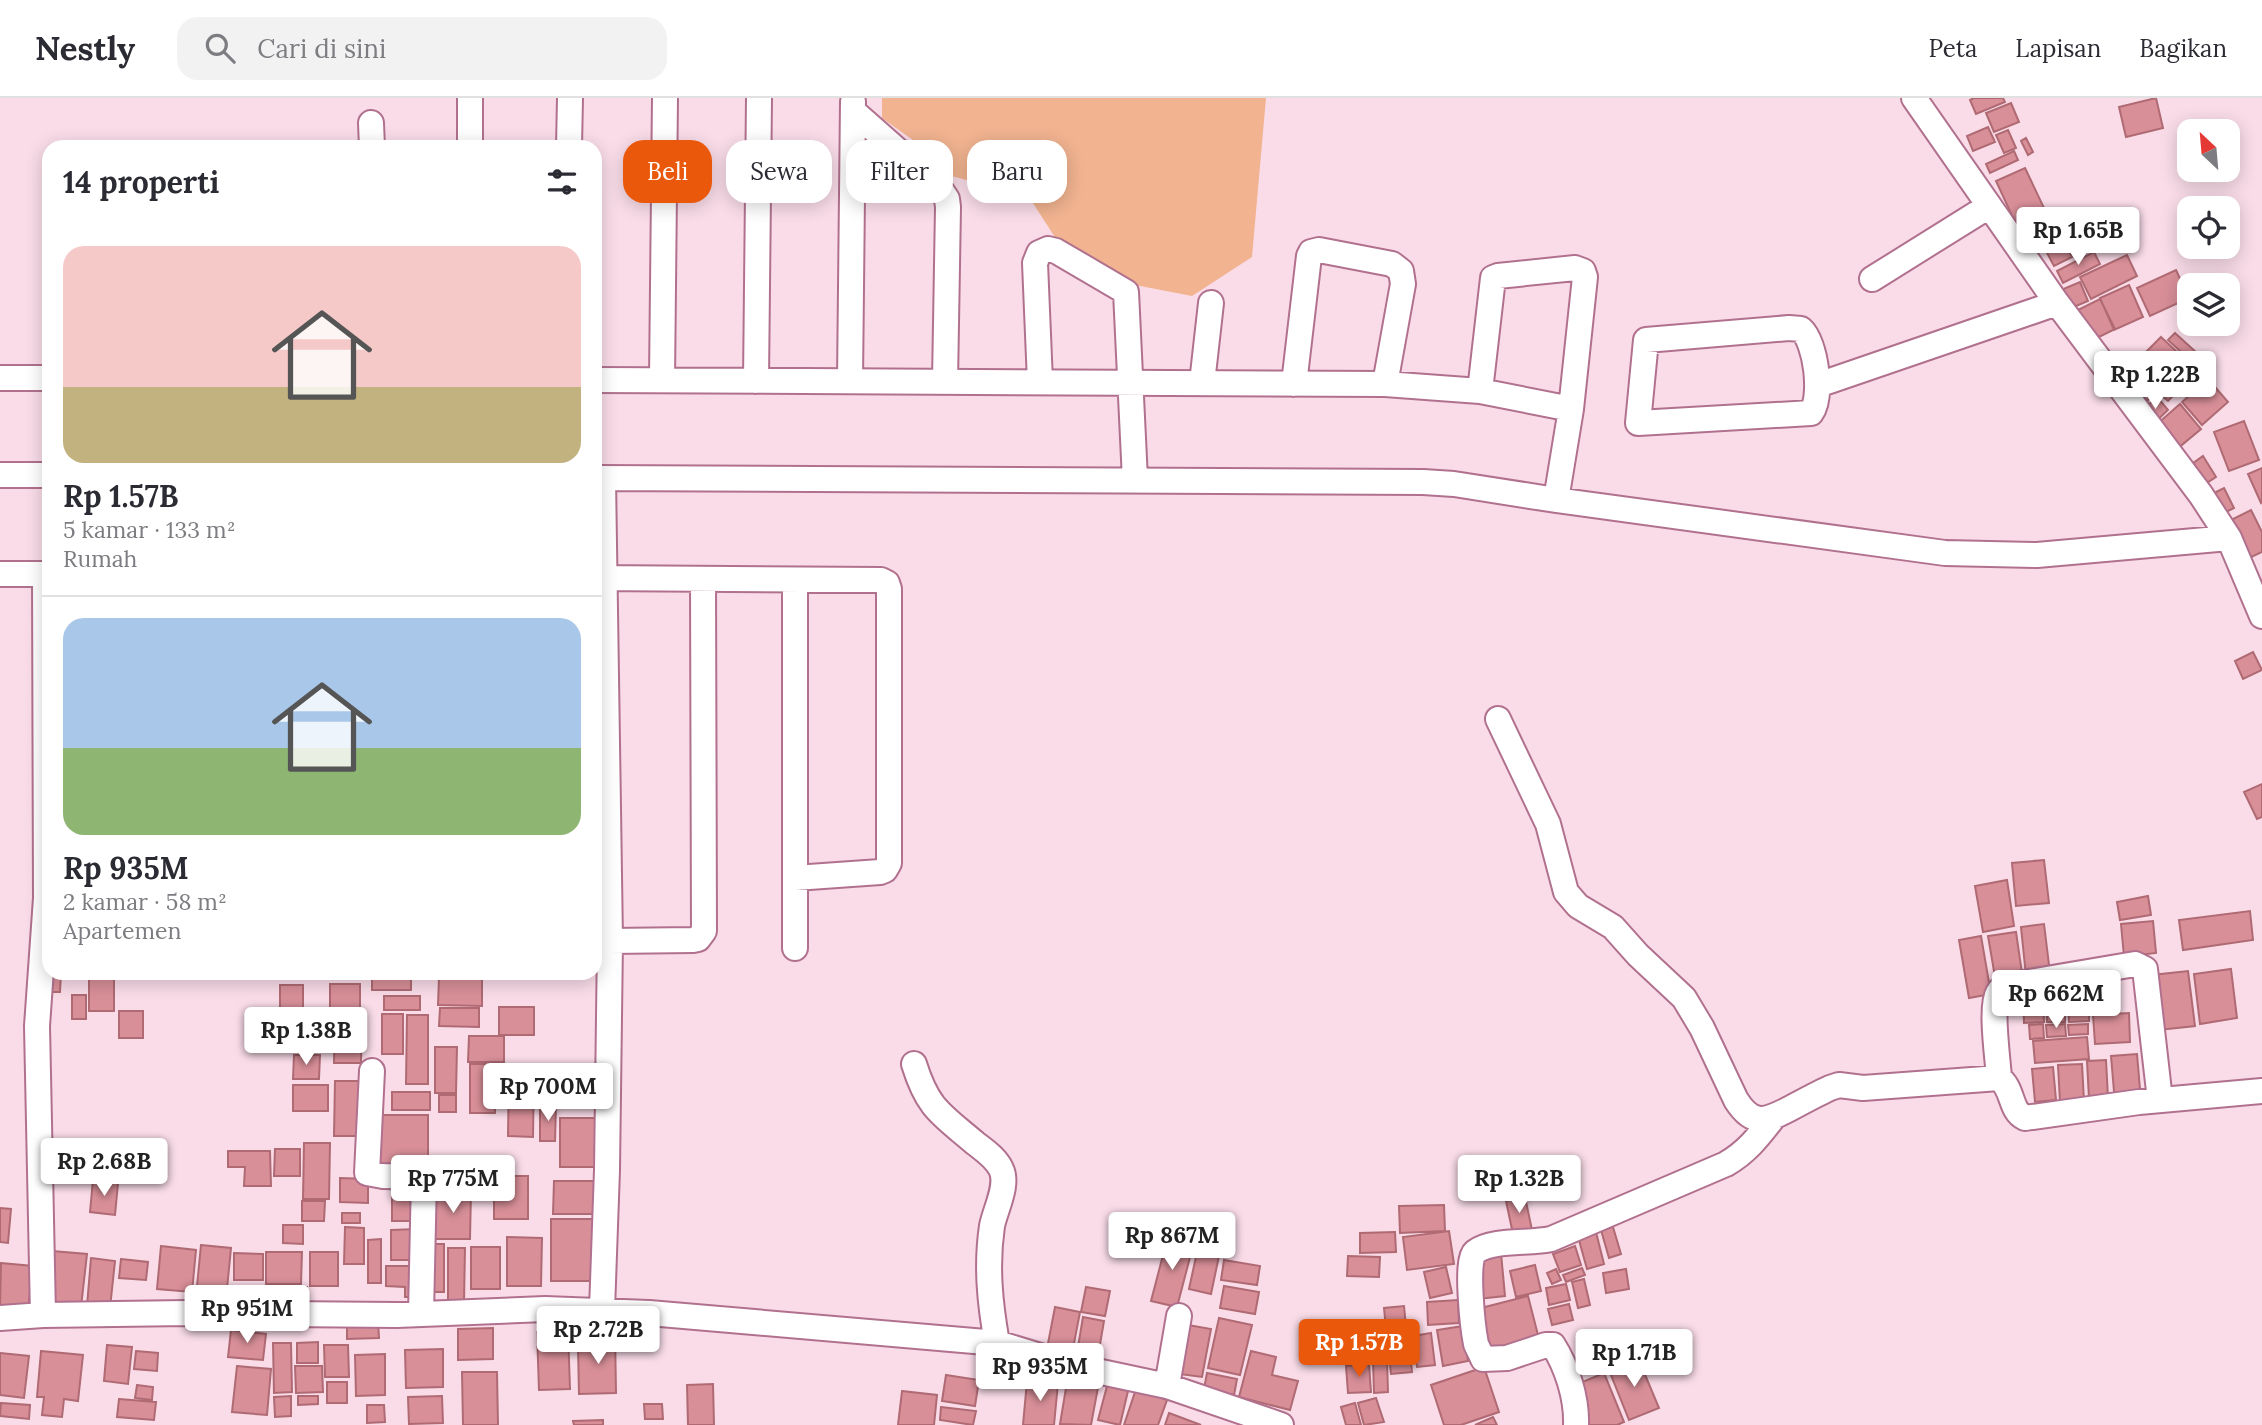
<!DOCTYPE html>
<html lang="id">
<head>
<meta charset="utf-8">
<style>
	body { margin:0; font-family:Lora,serif; background:#f2f2f3; color:#2b2b33; height:100vh; display:flex; flex-direction:column; font-size:26px; white-space:nowrap }
	* { box-sizing:border-box; margin:0 }
	p { font-size:23px; color:#7c7c81 }
	.icon { flex:none; width:38px; height:38px; fill:none; stroke:currentColor; stroke-width:2; stroke-linecap:round; stroke-linejoin:round }
	.map { position:relative; flex:1; overflow:hidden }
	.side { position:absolute; left:42px; top:42px; width:560px; height:840px; display:flex; flex-direction:column; background:#fff; border-radius:21px; box-shadow:0 4px 18px #0003 }
	.side>* { flex:none }
	.top-card { position:absolute; left:623px; top:42px; width:665px; height:63px; display:flex; gap:14px }
	.needle { width:46px; rotate:334deg }
	.fabs { position:absolute; left:2177px; top:21px; display:grid; gap:14px }
	.fabs a { display:grid; place-items:center; width:63px; height:63px; border-radius:14px; background:#fff; box-shadow:0 4px 18px #0003; font-size:35px }
	.price { position:absolute; translate:-50% -60px; padding:0 16px; border-radius:7px; background:#fff; color:#222; font-size:23px; line-height:46px; filter:drop-shadow(0 2px 4px #0008) }
	.price::after { content:''; position:absolute; left:50%; top:42px; width:21px; height:16px; margin-left:-10px; background:inherit; clip-path:polygon(0 0,100% 0,50% 100%) }
	.price.active { background:#ea580c; color:#fff }
	ul { padding:0; list-style:none }
	li { display:grid; align-content:center; gap:14px; height:371px; padding:0 21px }
	li+li { border-top:2px solid #e1e1e2 }
	li span { display:grid; place-items:center; height:217px; border-radius:21px; color:#555 }
	li>.icon { margin-inline-start:auto }
	span .icon { width:126px; height:126px; fill:#fffc; stroke-width:1 }
	li b { font-size:30px }
	h2 { display:flex; justify-content:space-between; align-items:center; height:84px; padding:0 21px; font-size:30px }
	.tag { padding:0 24px; border-radius:21px; background:#fff; box-shadow:0 4px 18px #0003; font-size:24px; line-height:63px }
	.tag.active { background:#ea580c; color:#fff }
	header { display:flex; align-items:center; gap:42px; box-sizing:border-box; height:98px; padding:0 35px; background:#fff; border-bottom:2px solid #e1e1e2 }
	header strong { font-size:33px }
	nav { display:flex; gap:38px; margin-inline-start:auto; font-size:24px }
	.search { width:490px; height:63px; background:#f2f2f3; display:flex; align-items:center; gap:18px; box-sizing:border-box; padding:0 24px; border-radius:21px; color:#7c7c81; font-size:26px }
	.map>svg:first-child { display:block }
	.green { fill:#f1b390 }
	.building { fill:#d88f98; stroke:#af6a73; stroke-width:2 }
	.lines { fill:none; stroke-linecap:round; stroke-linejoin:round }
	.street-casing { stroke:#b1718e; stroke-width:28 }
	.street { stroke:#fff; stroke-width:24 }
</style>
</head>
<body>
<header>
<strong>Nestly</strong>
<div class="search"><svg class="icon" aria-label="search" viewBox="0 0 24 24"><circle cx="10" cy="10" r="6"/><path d="M15 15l6 6"/></svg>Cari di sini</div>
<nav><a>Peta</a><a>Lapisan</a><a>Bagikan</a></nav>
</header>
<div class="map">
<svg width="2262" height="1327" viewBox="0 0 2262 1327">
	<rect width="100%" height="100%" fill="#f9dce8"/>
	<path class="green" d="M882 0H1266L1252 159 1192 198 1135 187 1060 147 1029 99 933 73 931 55 882 20Z"/>
	<path class="building" d="M1974 0H2003L2005 4 1976 16 1970 2Z
		M2156 0 2163 30 2126 39 2119 9Z
		M2011 5 2019 24 1994 34 1986 15Z
		M1988 29 1995 44 1973 53 1967 38Z
		M2008 32 2016 50 2004 55 1996 37Z
		M2026 40 2033 54 2028 57 2021 43Z
		M2014 53 2018 62 1990 75 1986 66Z
		M2025 70 2044 110 2015 124 1996 83Z
		M2043 127 2048 137 2031 146 2026 135Z
		M2063 142 2072 159 2054 168 2045 151Z
		M2094 154 2100 166 2063 185 2057 173Z
		M2127 157 2137 178 2091 201 2080 179Z
		M2176 172 2189 200 2150 218 2137 190Z
		M2080 184 2088 203 2069 211 2061 192Z
		M2129 187 2143 219 2114 232 2100 200Z
		M2100 201 2115 231 2091 243 2076 213Z
		M2175 235 2197 255 2190 262 2168 242Z
		M2161 239 2189 265 2173 282 2144 256Z
		M2143 259 2152 271 2140 281 2130 269Z
		M2157 270 2169 284 2157 295 2144 281Z
		M2131 273 2139 284 2128 294 2119 282Z
		M2208 281 2228 304 2202 327 2182 304Z
		M2173 285 2179 292 2168 303 2161 297Z
		M2143 288 2152 298 2141 309 2132 299Z
		M2157 299 2168 312 2153 326 2141 314Z
		M2180 306 2201 331 2177 351 2156 327Z
		M2244 323 2259 362 2229 373 2214 334Z
		M2203 358 2216 379 2202 388 2189 368Z
		M2262 370V404L2261 405 2248 376Z
		M2224 390 2234 410 2220 417 2210 397Z
		M2251 412 2262 434V454L2245 462 2227 424Z
		M2253 554 2262 572 2243 581 2235 563Z
		M2262 686V719L2257 721 2244 694Z
		M2044 762 2049 805 2016 808 2012 765Z
		M2007 782 2014 828 1983 834 1975 788Z
		M2148 798 2151 817 2120 822 2117 804Z
		M2250 813 2253 842 2183 852 2179 822Z
		M2153 823 2156 855 2124 859 2121 826Z
		M2044 826 2050 875 2026 878 2021 829Z
		M2016 834 2022 875 1995 879 1988 838Z
		M1981 838 1991 896 1969 900 1959 842Z
		M2231 871 2237 920 2200 926 2194 876Z
		M2188 873 2195 928 2159 932 2152 877Z
		M49 875H61L60 894H46Z
		M89 875H114V913H89Z
		M372 875H411V892H372Z
		M439 879H482V908L438 907Z
		M330 886H360V912H330Z
		M280 887H303V913H280Z
		M2043 895 2044 924 2024 925 2023 896Z
		M2065 895V924H2047L2046 896Z
		M2089 895V923L2069 924 2068 896Z
		M72 897H86V921H72Z
		M384 898H420V912H384Z
		M499 909H534V937H499Z
		M440 910H479V929L439 928Z
		M119 913H143V940H119Z
		M2129 915 2130 944 2095 946 2093 917Z
		M382 916H403V956H382Z
		M335 917H362L361 965H334Z
		M407 917H428V986H406Z
		M2043 926 2044 940 2030 941 2029 927Z
		M2065 926 2066 938 2047 939 2046 927Z
		M2088 926V936L2069 937 2068 927Z
		M469 938H504V964H468Z
		M2087 939 2089 961 2035 965 2033 943Z
		M435 949H457L456 995H435Z
		M2137 956 2141 1003 2115 1005 2111 958Z
		M294 957H320L319 981H293Z
		M2106 962 2108 1000 2089 1001 2087 963Z
		M470 966H496L495 1015H470Z
		M2082 966 2084 1003 2060 1004 2058 967Z
		M2053 969 2056 1002 2035 1004 2032 971Z
		M509 971H534L533 1039 508 1038Z
		M335 983H367L366 1038H334Z
		M293 987H328V1013H293Z
		M392 994H430V1012H392Z
		M439 997H456V1014H439Z
		M540 1007H556L555 1043H540Z
		M377 1017H428V1071H377Z
		M560 1020H599V1069H560Z
		M304 1045H330L329 1101H303Z
		M275 1051H300V1078H274Z
		M228 1053H270L271 1088H244L245 1069H228Z
		M494 1078H528V1121H494Z
		M340 1080 368 1081V1105L340 1104Z
		M93 1082 118 1085 115 1117 90 1114Z
		M554 1083H594V1116H553Z
		M392 1087H422V1123H392Z
		M435 1093H471L470 1141H435Z
		M1525 1099 1532 1132 1513 1136 1506 1103Z
		M302 1103H325L324 1123H302Z
		M1444 1107 1445 1133 1400 1135 1399 1108Z
		M0 1110 11 1111 8 1145 0 1144Z
		M342 1115H360V1125H342Z
		M551 1121H600L599 1183H551Z
		M283 1127H303V1146L283 1145Z
		M345 1129 364 1130V1166H344Z
		M1613 1129 1621 1156 1609 1160 1601 1132Z
		M1595 1130 1604 1166 1587 1171 1577 1135Z
		M418 1131 417 1162H391V1132Z
		M1449 1133 1454 1166 1407 1172 1403 1139Z
		M1395 1134 1396 1154 1360 1155V1135Z
		M1168 1138 1194 1144 1177 1209 1151 1203Z
		M507 1139 542 1140 541 1188H507Z
		M381 1141V1185H368V1142Z
		M425 1146H444V1194H425Z
		M201 1147 231 1150 227 1191 197 1188Z
		M161 1148 196 1152 192 1194 157 1191Z
		M1575 1148 1581 1167 1560 1174 1553 1156Z
		M471 1149H500V1191H471Z
		M448 1150H465L464 1204H448Z
		M52 1153 87 1156 81 1209 46 1206Z
		M266 1154H302L301 1186H266Z
		M310 1154H338V1188H310Z
		M1197 1154 1219 1158 1211 1196 1189 1191Z
		M234 1155 263 1156V1182H234Z
		M1501 1155 1505 1198 1478 1201 1474 1158Z
		M1348 1158 1380 1159 1379 1179 1347 1178Z
		M91 1160 115 1163 110 1210 87 1208Z
		M121 1161 148 1164 146 1182 119 1180Z
		M1224 1162 1260 1168 1257 1187 1221 1182Z
		M1 1165 33 1168 28 1212 0 1209Z
		M1535 1167 1541 1193 1516 1199 1510 1173Z
		M386 1168H419L420 1199H405V1189L386 1188Z
		M1446 1169 1452 1195 1430 1200 1424 1174Z
		M1582 1170 1585 1177 1566 1184 1563 1177Z
		M1556 1171 1561 1182 1552 1186 1547 1175Z
		M1626 1171 1629 1191 1606 1195 1603 1175Z
		M1584 1181 1590 1207 1578 1210 1572 1184Z
		M1566 1186 1570 1202 1549 1207 1546 1190Z
		M1224 1188 1259 1194 1255 1216 1220 1210Z
		M236 1189H307V1212H236Z
		M1086 1189 1110 1193 1105 1218 1081 1214Z
		M1528 1198 1539 1241 1488 1254 1477 1211Z
		M1458 1202 1459 1225 1428 1227 1427 1204Z
		M1569 1206 1573 1222 1552 1227 1548 1211Z
		M1404 1208 1407 1239 1387 1241 1384 1210Z
		M1055 1209 1080 1214 1071 1261 1046 1256Z
		M1083 1219 1104 1223 1097 1264 1076 1261Z
		M1219 1220 1252 1227 1240 1277 1208 1270Z
		M378 1223 379 1240 347 1241V1224Z
		M1378 1224 1380 1256 1353 1259 1350 1226Z
		M1188 1227 1211 1231 1202 1279 1179 1276Z
		M1463 1228 1468 1263 1443 1268 1437 1232Z
		M493 1230V1261L458 1262V1231Z
		M231 1232 266 1236 263 1262 228 1259Z
		M568 1233 570 1291 539 1292 537 1234Z
		M595 1234H615L616 1295 579 1296 578 1248H596Z
		M1431 1235 1435 1267 1417 1269 1413 1238Z
		M318 1244V1265H297V1245Z
		M1409 1244 1412 1274 1391 1276 1388 1247Z
		M273 1245H291L292 1294 274 1295Z
		M107 1247 132 1249 128 1286 104 1283Z
		M324 1247H348L349 1279H325Z
		M443 1251V1289L406 1290 405 1252Z
		M41 1253 83 1257 78 1303 64 1301 62 1319 42 1317 44 1299H37Z
		M136 1253 158 1255 157 1273 134 1271Z
		M1251 1253 1276 1259 1272 1277 1298 1283 1290 1312 1239 1299Z
		M0 1255 29 1258 24 1300 0 1297Z
		M385 1256V1297L356 1298 355 1257Z
		M1638 1260 1659 1310 1629 1322 1609 1272Z
		M1373 1262H1387L1388 1294 1374 1295Z
		M1369 1266 1371 1294 1348 1295 1346 1268Z
		M237 1268 271 1271 267 1317 232 1314Z
		M295 1268H322L323 1294 296 1295Z
		M1484 1269 1499 1314 1461 1327H1444L1431 1287Z
		M462 1274H497L498 1327H463Z
		M1207 1275 1237 1281 1234 1297 1204 1291Z
		M1604 1275 1624 1324 1617 1327H1582L1575 1287Z
		M946 1277 979 1282 975 1308 942 1303Z
		M1068 1278 1099 1284 1091 1327 1060 1326Z
		M1027 1283 1058 1285 1054 1327H1023Z
		M327 1284H347V1305H327Z
		M713 1286 714 1327H688L687 1287Z
		M137 1287 153 1289 152 1302 135 1300Z
		M1107 1288 1128 1293 1120 1327 1098 1322Z
		M1136 1291 1167 1302 1158 1327H1124Z
		M902 1293 937 1297 934 1327H898Z
		M291 1298V1318L275 1319 274 1299Z
		M298 1298H318V1306L298 1307Z
		M442 1298 443 1325 409 1326 408 1299Z
		M1376 1300 1384 1324 1364 1327 1358 1305Z
		M119 1301 156 1304 154 1322 117 1319Z
		M1 1305 30 1307 29 1321 0 1318Z
		M1355 1305 1361 1327H1346L1341 1309Z
		M644 1306H662L663 1321H645Z
		M367 1307H384L385 1324 367 1325Z
		M941 1309 976 1313 973 1327 940 1322Z
		M1169 1315 1201 1327H1165Z
		M1493 1319 1497 1327H1475Z
		M603 1322V1327H574L573 1323Z"/>
	<g class="lines">
		<defs>
			<path id="street" d="M1914 0 2057 205 2201 397 2229 440 2262 518
				M853 13 939 89 947 101 948 109 945 284
				M371 25 372 49
				M470 49V0
				M569 49 570 0
				M1872 181 1989 108
				M1789 230 1801 231C1816 244 1823 299 1811 315L1638 325 1646 242Z
				M0 280H49
				M595 282 1385 286 1480 293 1571 311
				M662 282 665 0
				M756 283 759 0
				M850 283 853 4
				M1040 284 1035 165 1039 155 1048 151 1056 153 1126 194 1135 382
				M1202 285 1211 205
				M1294 286 1309 158 1311 154 1319 152 1392 166 1401 173 1403 186 1385 286
				M1818 287 2057 205
				M1480 293 1493 180 1498 178 1575 170 1583 173 1585 179 1571 311 1556 402
				M0 377H49
				M595 380 1423 384 1454 386 1556 402 1945 455 2037 457 2229 440
				M0 476H49
				M595 480 881 482 887 485 889 491V765L885 772 880 774 795 780
				M795 482V850
				M1498 621 1548 726 1566 794 1578 808 1613 829 1638 857 1684 900 1702 930 1736 1002C1753 1029 1766 1023 1791 1010 1804 1003 1817 996 1830 990L1839 987 1863 990 1999 980C2014 991 2009 1012 2025 1020L2139 1004 2262 993
				M610 843 693 842 698 841 704 833 703 481
				M914 966C928 1011 941 1016 975 1045 984 1052 996 1060 1001 1071 1009 1087 995 1112 992 1128 986 1168 990 1206 997 1245
				M372 973 367 1075 383 1078 424 1079 421 1216
				M1999 980C1998 962 1990 909 1998 895 2000 891 2002 890 2006 888L2135 866 2145 871 2160 1002
				M602 1212 607 1072 610 843 603 380
				M43 1217 37 928 46 800 45 476
				M0 1220 43 1217 187 1215 397 1217 545 1211 649 1215 997 1245 1073 1268 1167 1288 1281 1327
				M1167 1288 1179 1218
				M1576 1327C1577 1300 1567 1269 1553 1247H1546L1507 1260 1483 1261C1481 1256 1478 1251 1476 1246 1473 1231 1465 1162 1475 1154 1492 1141 1529 1146 1551 1141L1726 1066C1747 1054 1759 1038 1773 1020"/>
		</defs>
		<use href="#street" class="street-casing"/>
		<use href="#street" class="street"/>
	</g>
</svg>
<div class="fabs">
<a><svg class="needle" viewBox="-14 -14 28 28"><path d="M0-13l5 13h-10z" fill="#e53935"/><path d="M0 13l5-13h-10z" fill="#7c7c81"/></svg></a>
<a><svg class="icon" aria-label="locate" viewBox="0 0 24 24"><circle cx="12" cy="12" r="6"/><path d="M12 2v4M12 18v4M2 12h4M18 12h4"/></svg></a>
<a><svg class="icon" aria-label="layers" viewBox="0 0 24 24"><path d="M12 4l9 5-9 5-9-5zM3 14l9 5 9-5"/></svg></a>
</div>
<b class="price" style="left:2078px;top:169px">Rp 1.65B</b>
<b class="price" style="left:2155px;top:313px">Rp 1.22B</b>
<b class="price" style="left:2056px;top:932px">Rp 662M</b>
<b class="price" style="left:306px;top:969px">Rp 1.38B</b>
<b class="price" style="left:548px;top:1025px">Rp 700M</b>
<b class="price" style="left:104px;top:1100px">Rp 2.68B</b>
<b class="price" style="left:453px;top:1117px">Rp 775M</b>
<b class="price" style="left:1519px;top:1117px">Rp 1.32B</b>
<b class="price" style="left:1172px;top:1174px">Rp 867M</b>
<b class="price" style="left:247px;top:1247px">Rp 951M</b>
<b class="price" style="left:598px;top:1268px">Rp 2.72B</b>
<b class="price active" style="left:1359px;top:1281px">Rp 1.57B</b>
<b class="price" style="left:1634px;top:1291px">Rp 1.71B</b>
<b class="price" style="left:1040px;top:1305px">Rp 935M</b>
<div class="top-card">
<a class="tag active">Beli</a>
<a class="tag">Sewa</a>
<a class="tag">Filter</a>
<a class="tag">Baru</a>
</div>
<section class="side">
<h2>14 properti<svg class="icon" aria-label="filters" viewBox="0 0 24 24"><path d="M4 7h16M4 17h16"/><circle cx="9" cy="7" r="2"/><circle cx="15" cy="17" r="2"/></svg></h2>
<ul>
<li><span style="background:linear-gradient(#f6c9c9 65%,#c2b280 0)"><svg class="icon" aria-label="home" viewBox="0 0 24 24"><path d="M3 11l9-7 9 7M6 9v11h12V9"/></svg></span><div><b>Rp 1.57B</b><p>5 kamar · 133 m²</p><p>Rumah</p></div></li>
<li><span style="background:linear-gradient(#a9c7e8 60%,#8fb573 0)"><svg class="icon" aria-label="home" viewBox="0 0 24 24"><path d="M3 11l9-7 9 7M6 9v11h12V9"/></svg></span><div><b>Rp 935M</b><p>2 kamar · 58 m²</p><p>Apartemen</p></div></li>
</ul>
</section>
</div>
</body>
</html>
